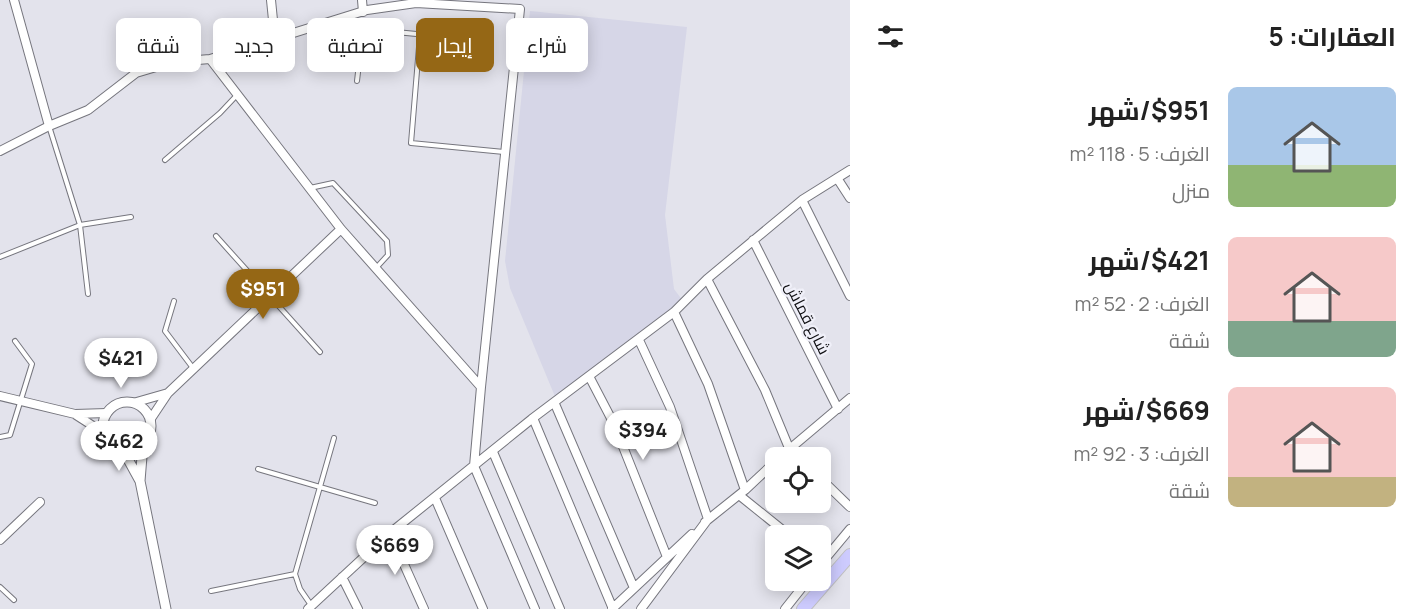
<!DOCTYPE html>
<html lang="ar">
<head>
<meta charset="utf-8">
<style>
	body { margin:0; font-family:Manrope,Cairo,sans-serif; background:#f6f6f6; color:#222; direction:rtl; height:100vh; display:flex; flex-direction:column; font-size:22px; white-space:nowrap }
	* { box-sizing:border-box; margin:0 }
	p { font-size:20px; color:#767676 }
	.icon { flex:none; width:33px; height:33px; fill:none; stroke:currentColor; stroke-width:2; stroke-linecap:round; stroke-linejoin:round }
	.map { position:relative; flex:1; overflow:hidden; direction:ltr }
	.details { display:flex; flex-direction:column; background:#fff; width:570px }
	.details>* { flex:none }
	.hud { position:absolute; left:18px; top:18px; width:570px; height:54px; direction:rtl; display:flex; gap:12px }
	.controls { position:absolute; left:765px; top:447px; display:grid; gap:12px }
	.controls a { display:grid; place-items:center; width:66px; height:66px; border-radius:9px; background:#fff; box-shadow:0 3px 15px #0003; font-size:30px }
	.price { position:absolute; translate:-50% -51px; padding:0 14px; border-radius:21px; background:#fff; color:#222; font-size:20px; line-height:39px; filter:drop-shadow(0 2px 3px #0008) }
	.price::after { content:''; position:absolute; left:50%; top:36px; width:18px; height:14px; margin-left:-9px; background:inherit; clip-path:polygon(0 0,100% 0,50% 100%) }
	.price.on { background:#956715; color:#fff }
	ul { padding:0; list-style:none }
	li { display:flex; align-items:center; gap:18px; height:150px; padding:0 24px }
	li span { display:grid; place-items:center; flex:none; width:168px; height:120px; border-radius:9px; color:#555 }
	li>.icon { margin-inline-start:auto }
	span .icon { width:72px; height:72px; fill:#fffc; stroke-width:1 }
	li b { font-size:26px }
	h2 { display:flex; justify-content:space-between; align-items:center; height:72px; padding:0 24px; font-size:26px }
	.tag { padding:0 21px; border-radius:9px; background:#fff; box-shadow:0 3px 15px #0003; font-size:21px; line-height:54px }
	.tag.on { background:#956715; color:#fff }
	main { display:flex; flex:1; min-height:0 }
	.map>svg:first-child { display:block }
	.built { fill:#d6d6e7 }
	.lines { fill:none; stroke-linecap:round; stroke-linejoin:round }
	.service-casing { stroke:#76767e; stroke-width:6 }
	.minor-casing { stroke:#76767e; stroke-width:10 }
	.tertiary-casing { stroke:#76767e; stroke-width:11 }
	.primary-casing { stroke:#c0c0c1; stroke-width:14 }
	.service { stroke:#fff; stroke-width:4 }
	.minor { stroke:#fff; stroke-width:8 }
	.tertiary { stroke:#fff; stroke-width:9 }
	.primary { stroke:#cdcbfe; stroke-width:12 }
	.labels { text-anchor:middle; stroke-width:4.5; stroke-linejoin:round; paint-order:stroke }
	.street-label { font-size:16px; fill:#0e0e11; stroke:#f0f0f9 }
</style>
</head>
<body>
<main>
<section class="details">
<h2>العقارات: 5<svg class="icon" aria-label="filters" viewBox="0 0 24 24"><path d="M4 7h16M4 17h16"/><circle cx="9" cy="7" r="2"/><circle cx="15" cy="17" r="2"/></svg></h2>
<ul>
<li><span style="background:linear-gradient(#a9c7e8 65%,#8fb573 0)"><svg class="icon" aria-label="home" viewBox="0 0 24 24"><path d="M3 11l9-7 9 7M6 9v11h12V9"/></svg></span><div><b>$951/شهر</b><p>الغرف: 5 · 118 m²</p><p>منزل</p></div></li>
<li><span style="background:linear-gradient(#f6c9c9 70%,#7fa58c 0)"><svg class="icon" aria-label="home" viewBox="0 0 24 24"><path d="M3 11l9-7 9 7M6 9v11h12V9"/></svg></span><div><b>$421/شهر</b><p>الغرف: 2 · 52 m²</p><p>شقة</p></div></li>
<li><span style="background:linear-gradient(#f6c9c9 75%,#c2b280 0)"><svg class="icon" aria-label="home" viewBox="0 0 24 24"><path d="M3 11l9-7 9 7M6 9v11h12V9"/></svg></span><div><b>$669/شهر</b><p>الغرف: 3 · 92 m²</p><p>شقة</p></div></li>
</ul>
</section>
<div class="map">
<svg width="850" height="609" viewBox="0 0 850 609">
	<rect width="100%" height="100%" fill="#e3e3ec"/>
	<path class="built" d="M530 11 687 27 665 215 674 289 683 301 556 399 510 288 505 261Z"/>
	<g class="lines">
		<defs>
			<path id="service" d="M324 25 478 40
				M420 35 411 143 504 152
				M357 81 363 29
				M49 126 80 225 88 294
				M165 160 220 113 237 95
				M310 188 333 183 387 241 388 255 376 268
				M216 236 320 352
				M0 257 80 225 131 217
				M174 301 165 331 193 368
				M0 437 10 435 32 364 15 341
				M258 469 375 503
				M295 574 300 589 311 605
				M0 587 14 600
				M211 591 295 574 334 438"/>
			<path id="minor" d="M14 0 49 126
				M271 0 275 40
				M362 0 363 12
				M210 59 367 10 416 3 520 9 481 387
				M0 151 49 126 88 110 136 73 173 62 210 59 341 229 481 387 474 466 535 609
				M837 178 850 198
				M802 200 850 296
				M753 240 838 409
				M707 279 765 390 789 448 799 458
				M674 312 708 384 745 490
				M639 340 670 407 708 519 641 609
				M590 378 614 424 667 557
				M0 396 75 414 107 413
				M133 403 168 393
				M555 404 634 588
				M76 415 104 433
				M533 418 613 609
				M150 420 168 393 341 229
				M493 452 560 609
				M779 458 850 398
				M820 478 850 507
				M739 495 790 536
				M435 498 483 609
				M705 522 745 490 776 461
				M390 533 424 609
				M0 540 40 502
				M820 565 850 529
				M342 577 358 609
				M308 609 390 533 533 418 674 312 707 279 802 200 850 170
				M612 609 692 534
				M785 609 808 580"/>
			<path id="tertiary" d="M103 426a24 24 0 1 1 48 0a24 24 0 1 1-48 0Z
				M123 450 140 481 166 609
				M140 481 143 444"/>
			<path id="primary" d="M803 609 850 555"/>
		</defs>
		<use href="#service" class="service-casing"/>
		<use href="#minor" class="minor-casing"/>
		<use href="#tertiary" class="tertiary-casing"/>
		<use href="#primary" class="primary-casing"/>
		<use href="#service" class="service"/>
		<use href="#minor" class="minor"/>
		<use href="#tertiary" class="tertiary"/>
		<use href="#primary" class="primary"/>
	</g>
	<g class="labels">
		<g class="street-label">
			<text transform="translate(808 318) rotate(63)" y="6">شارع قماش</text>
		</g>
	</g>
</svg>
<div class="controls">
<a><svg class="icon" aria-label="locate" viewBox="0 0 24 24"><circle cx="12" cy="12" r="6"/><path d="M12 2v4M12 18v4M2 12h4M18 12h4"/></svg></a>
<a><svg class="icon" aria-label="layers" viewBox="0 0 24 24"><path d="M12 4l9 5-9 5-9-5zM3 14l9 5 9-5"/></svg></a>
</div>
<b class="price on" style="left:263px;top:320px">$951</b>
<b class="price" style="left:121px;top:389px">$421</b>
<b class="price" style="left:643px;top:461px">$394</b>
<b class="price" style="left:119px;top:472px">$462</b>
<b class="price" style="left:395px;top:576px">$669</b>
<div class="hud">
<a class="tag">شراء</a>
<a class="tag on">إيجار</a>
<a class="tag">تصفية</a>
<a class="tag">جديد</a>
<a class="tag">شقة</a>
</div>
</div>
</main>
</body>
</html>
